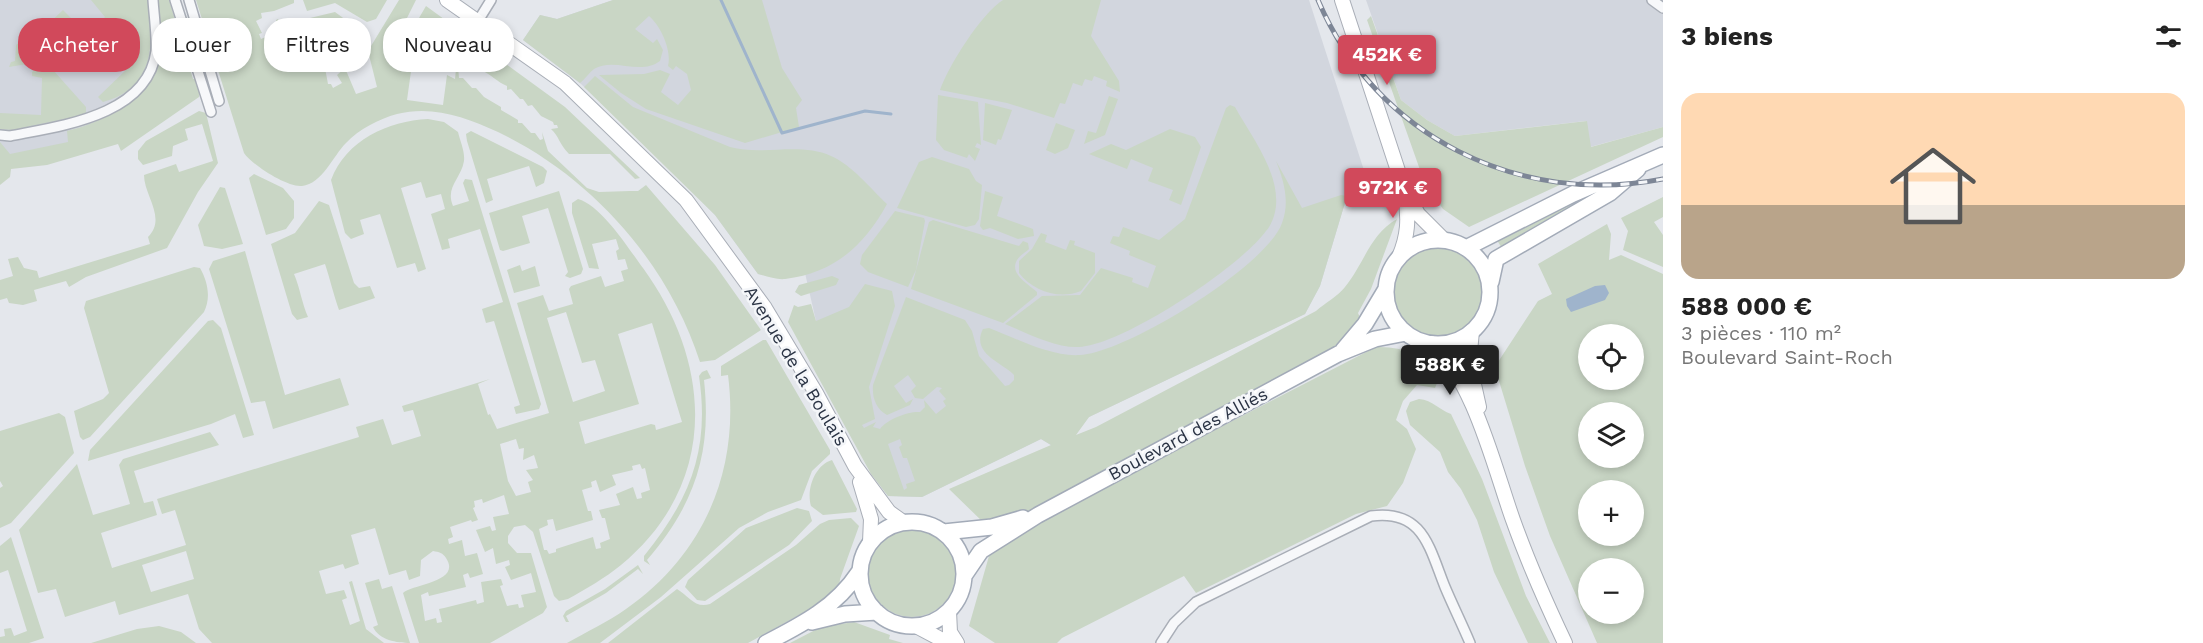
<!DOCTYPE html>
<html lang="fr">
<head>
<meta charset="utf-8">
<style>
	body { margin:0; font-family:"Work Sans",sans-serif; background:#f2f2f2; color:#222; height:100vh; display:flex; flex-direction:column; font-size:22px; white-space:nowrap }
	* { box-sizing:border-box; margin:0 }
	p { font-size:20px; color:#767676 }
	.icon { flex:none; width:33px; height:33px; fill:none; stroke:currentColor; stroke-width:2; stroke-linecap:round; stroke-linejoin:round }
	.map { position:relative; flex:1; overflow:hidden }
	.sheet { display:flex; flex-direction:column; background:#fff; width:540px }
	.sheet>* { flex:none }
	.hud { position:absolute; left:18px; top:18px; width:570px; height:54px; display:flex; gap:12px }
	.controls { position:absolute; left:1578px; top:324px; display:grid; gap:12px }
	.controls a { display:grid; place-items:center; width:66px; height:66px; border-radius:50%; background:#fff; box-shadow:0 3px 9px #0003; font-size:30px }
	.price { position:absolute; translate:-50% -51px; padding:0 14px; border-radius:6px; background:#d1495b; color:#fff; font-size:20px; line-height:39px; filter:drop-shadow(0 2px 3px #0008) }
	.price::after { content:''; position:absolute; left:50%; top:36px; width:18px; height:14px; margin-left:-9px; background:inherit; clip-path:polygon(0 0,100% 0,50% 100%) }
	.price.selected { background:#222; color:#fff }
	ul { padding:0; list-style:none }
	li { display:grid; align-content:center; gap:12px; height:318px; padding:0 18px }
	li span { display:grid; place-items:center; height:186px; border-radius:18px; color:#555 }
	li>.icon { margin-inline-start:auto }
	span .icon { width:108px; height:108px; fill:#fffc; stroke-width:1 }
	li b { font-size:26px }
	h2 { display:flex; justify-content:space-between; align-items:center; height:72px; padding:0 18px; font-size:26px }
	.pill { padding:0 21px; border-radius:24px; background:#fff; box-shadow:0 3px 9px #0003; font-size:21px; line-height:54px }
	.pill.selected { background:#d1495b; color:#fff }
	main { display:flex; flex:1; min-height:0 }
	.map>svg:first-child { display:block }
	.built { fill:#d2d6de }
	.green { fill:#c9d6c5; fill-rule:evenodd }
	.water { fill:#9fb4cc }
	.lines { fill:none; stroke-linecap:round; stroke-linejoin:round }
	.stream { stroke:#9fb4cc; stroke-width:3 }
	.street-casing { stroke:#a9aeb7; stroke-width:12 }
	.secondary-casing { stroke:#a9aeb7; stroke-width:16 }
	.primary-casing { stroke:#a3abb8; stroke-width:18 }
	.street { stroke:#f7f8fa; stroke-width:9 }
	.secondary { stroke:#fff; stroke-width:14 }
	.primary { stroke:#fff; stroke-width:15 }
	.rail-casing { stroke:#7d8696; stroke-width:5 }
	.rail { stroke:#f4f6f9; stroke-width:3; stroke-dasharray:9; stroke-linecap:butt }
	.labels { text-anchor:middle; stroke-width:5; stroke-linejoin:round; paint-order:stroke }
	.street-label { font-size:18px; fill:#2b3445; stroke:#f4f6f9 }
</style>
</head>
<body>
<main>
<div class="map">
<svg width="1663" height="643" viewBox="0 0 1663 643">
	<rect width="100%" height="100%" fill="#e4e7ec"/>
	<path class="built" d="M0 0H169L193 80 122 139 0 166Z
		M613 0H1309L1370 189 1347 196 1320 286 1305 314 1089 417 1062 452 1041 439 922 497 888 496 871 474 816 321 805 273 784 279 758 274 715 215 653 152 581 84 523 40 540 15 557 19Z
		M1366 0H1663V127L1590 147 1586 121 1455 136 1427 120 1401 100Z"/>
	<path class="green" d="M91 0H149C152 45 157 87 103 102L98 97 126 70 120 47 105 31 102 34 97 29 87 39 90 44 85 49 77 40 61 54 54 45 46 49 77 25 87 35 105 17Z
		M157 0H169L193 79 197 78 200 90 199 97 121 151 118 144 47 165 11 169 10 177 0 185V142L10 154 68 142 67 131C106 122 161 93 162 47 162 32 158 15 157 0Z
		M196 0H294V3L274 11 261 13 262 18 256 21 262 33 259 34 261 39 270 35 273 42 279 40 276 20 278 19 287 39 312 31 310 18 335 12 365 34 352 66 348 57 325 68 328 84H331L333 88 342 83 337 75 345 68 356 94 377 87 368 51 399 0H416L399 34 401 40 414 50 407 100 443 105 447 75 455 79 456 69 449 64 451 62 458 67 459 78H463L472 88H476L484 97 501 107V110L518 120V123H522L531 133H535L540 140 543 139 542 132 548 151 587 188 599 192 630 191H638L646 185 715 265 761 330 715 360 700 362C668 263 592 177 498 132 466 117 432 105 397 114 379 119 359 129 346 143 333 156 322 184 302 186 288 188 252 165 244 153Z
		M303 0H387L376 19 367 22 335 3 307 11Z
		M613 0H762L782 68 802 100 796 108 799 127 745 143 646 109 621 93 599 75 644 74 660 70 670 74 661 92 678 105 691 90 687 74 676 66 673 70 668 66C672 51 661 26 649 16L635 29 653 43 657 39 663 50 660 61C640 76 614 57 594 69 589 73 585 79 580 83L523 40 540 15 557 19Z
		M1003 0H1101L1091 36 1119 81 1120 92 1106 86 1107 81 1094 76 1092 81 1085 79 1082 86 1073 83 1065 104 1060 103 1054 118 1007 103 940 90C949 65 981 14 1003 0Z
		M426 6 565 107 640 178 635 179 610 154H569C559 144 559 136 551 129L558 128 557 125H554L553 122 541 116 532 105 528 106 523 99H520L511 89 507 90V86C497 82 491 74 482 71L481 67H478L477 63 473 64 465 54 461 55 460 51H456L447 41H444L435 31H422L419 18Z
		M63 10 71 18 48 41 40 32Z
		M1371 16 1401 100 1427 120 1455 136 1587 121 1591 147 1663 127V137L1469 227 1443 209 1425 184 1367 20Z
		M22 40 36 55 27 64 9 67 11 62 15 61 16 45Z
		M45 61 86 107V112L84 115 12 130 0 129V113L41 115 42 78 32 76V72Z
		M595 76 633 107 730 147C762 156 800 142 831 156 852 165 870 188 887 204 864 246 834 273 785 279 777 280 766 276 758 274L715 215 584 87Z
		M938 95 978 102 981 145 977 143 975 147 980 149 975 161 969 154 967 158 944 150 936 140Z
		M1109 96 1118 99 1105 135 1084 144 1088 131 1096 133Z
		M985 103 1012 110 1001 140 998 139 996 145 983 140Z
		M1230 105 1235 107C1251 136 1279 171 1276 206 1275 215 1272 224 1266 231 1240 267 1123 345 1079 347 1055 348 1027 333 1005 324L1042 296 1080 295 1101 268 1133 278 1132 282 1148 288 1156 266 1129 255 1130 251 1110 243 1113 236 1119 237 1123 227 1159 240 1185 219 1226 108Z
		M199 111 206 113 218 163 198 192 167 248 86 277 69 287 66 281 34 290 37 301 23 305 9 303 7 298 0 300V280L13 276 8 259 18 257 24 268 37 271 39 278 150 244 148 237C167 218 144 196 144 175L176 164 179 172 213 161 202 124 185 129 188 140 173 146 172 156 143 165 138 159V151L146 141Z
		M428 119 444 122 458 132C460 141 465 151 464 161 461 179 445 187 453 206L469 201 463 183 465 179 472 180 541 404 539 409 516 414 514 407 520 405 494 321 486 323 482 309 503 302 480 229 448 239 450 248 442 250 431 214 445 209 441 194 426 198 421 182 401 188 426 269 418 272 415 263 397 268 380 214 360 220 364 234 351 239 345 233 331 180C346 140 388 121 428 119Z
		M1056 123 1075 130 1068 148 1055 154 1046 150Z
		M1170 129 1195 137 1201 147 1181 205 1169 200 1173 190 1148 181 1153 168 1131 159 1127 169 1089 154 1111 144 1126 150Z
		M471 131 543 167 547 171 544 183 536 187 529 166 487 179 493 200 486 203 467 141 466 134Z
		M932 157 969 169 976 181 982 185 979 219 975 225 966 227 897 208 919 162Z
		M1276 161 1302 208 1341 195 1347 196 1320 286 1305 314 1089 417 1076 435 1096 427 1316 311C1325 303 1338 296 1345 287 1364 264 1370 234 1397 219L1371 289 1358 313 1361 320 1342 342 1323 353 1000 528 986 525 949 489 1051 445 1041 439 922 497 888 496 871 474 788 322 794 305 798 307 811 304 816 321 849 307 865 284 892 291 895 306 869 387 875 419 862 425 864 428 876 422 873 427 880 429C887 419 909 411 920 412L925 407 924 400 936 414 946 406 943 401 946 399 939 391 942 388 937 387 923 399 915 398 911 391 916 386 908 375 894 386 906 403 913 399 910 405 887 415C876 409 872 398 873 385L906 297 965 320 972 331 979 356 1005 386 1009 385 1014 380V375C1005 364 970 354 983 329L989 328C1016 338 1050 357 1080 355 1126 353 1267 266 1282 223 1290 202 1284 181 1276 161ZM900 439 902 445 899 447 903 458H907L915 481 906 484 907 488 904 490 888 444Z
		M254 174 283 188 294 201V218L286 229 266 235 250 182 249 178Z
		M220 187 225 188 243 244 222 249 204 246 198 225Z
		M559 191 583 269 581 274 570 278 565 276 568 272 548 208 522 216 530 243 503 251 500 250 489 213Z
		M985 191 1003 197 997 216 1033 229 1034 236 1018 239 990 228 983 230 980 226Z
		M1586 191H1607L1503 250 1495 237Z
		M1663 197V217L1654 222 1663 235V267L1623 250 1628 231 1621 218Z
		M578 199C602 206 628 248 643 268 713 364 719 484 621 565 605 578 586 589 568 599L559 601 554 596 533 532 525 525 514 527 508 536V543L517 553H531L547 607 543 613 490 643H419L403 593C413 584 462 582 446 558 443 553 439 552 433 551L421 560 420 576 409 580 406 570 389 575 375 528 351 535 359 564 345 569 343 564 319 571 326 594 344 590 347 598 342 600 350 625 360 621 349 582 352 581 366 629 384 643H212L199 629 188 594 119 615 115 601 65 617 56 589 38 593 19 530 77 464 93 515 130 504 119 465 123 459 210 432 219 445 134 471 144 503 153 501 157 515 101 533 112 568 186 545 175 510 162 514 157 499 359 437 356 427 383 419 392 445 421 436 413 410 404 412 402 406 490 379 478 384 488 415 490 414 497 429 549 413 517 303 543 295 549 311 573 304 569 289 571 286 601 276 605 287 624 281 621 271 628 269 625 259 618 260 616 251 619 249 616 239 592 244 599 269 589 268 572 213V203ZM566 312 582 363 595 360 605 391 573 402 547 318ZM652 323 682 422 656 430 655 425 651 424 585 444 579 422 639 404 618 334ZM516 439 519 449 524 448 523 460 534 455 538 468 526 470 533 480 528 482 531 492 516 496 508 481 500 444ZM640 464 642 469 645 468 650 490 641 493 642 498 637 499 633 487 616 494 620 505 599 510 602 518H605L610 539 600 543 601 548 596 549 593 537 556 549V552L549 554 547 550H544L539 529 548 525 547 520 553 519 556 531 593 520 591 511H588L582 490 592 487 591 482 596 480 600 492 616 485 612 475 633 470 632 466ZM504 495 509 514 493 517 496 530 492 531 490 526 476 530 485 552 493 548 496 564 509 560 510 565 505 567 511 580 531 573 536 592 521 595 524 607 519 608 518 604 507 606 500 586 503 585 501 579 481 582 484 602 477 604 476 600 444 608 439 609 442 622 437 623 436 618 425 621 421 595 428 592 429 596 466 587 463 575 468 573 470 578 483 574 477 553 465 556 462 540 449 544 448 539 453 537 450 527 471 520 472 522 478 520 473 508 475 507 474 501 482 499 483 503ZM186 551 194 579 151 592 142 565Z
		M319 201 329 205 354 283 359 288 370 286 375 298 339 310C334 296 330 279 325 264L294 274C300 288 302 304 308 317L297 320 292 314 271 244 295 233Z
		M895 211 924 218 925 221 916 270 908 287 868 272 860 264 862 255Z
		M933 220 1019 246 1023 241 1028 243 1029 249C1025 253 1020 255 1017 260 1009 274 1028 284 1037 292V295L1003 323 911 289 929 222Z
		M1607 224 1611 234 1609 260 1621 255 1663 274V643H1597L1550 536 1525 466 1499 381 1498 362 1538 301 1552 294 1538 264ZM1588 334H1634V380H1588ZM1588 412H1634V458H1588ZM1588 490H1634V536H1588ZM1588 568H1634V614H1588Z
		M1041 233 1047 235 1045 242 1066 250 1070 240 1075 241 1074 245 1095 253V273L1081 291C1059 300 1033 291 1019 273V261L1032 249Z
		M1393 292a45 45 0 1 1 90 0a45 45 0 1 1-90 0Z
		M245 251 285 395 340 378 349 405 273 429 265 401 251 403 209 269 213 261Z
		M520 265 522 271 535 266 540 286 514 293 507 270Z
		M194 267 200 268C208 282 211 298 204 312L90 437 83 440 80 437 74 411 103 399 109 393 84 308 86 301Z
		M832 276 839 279 836 285 801 296 795 292 799 285Z
		M213 320 221 328 254 435 243 438 235 414 211 424 88 461 90 450 208 321Z
		M763 340H766L830 450V454L812 471 801 500 768 512 739 528 661 597 600 643H567C586 632 608 622 626 609 705 554 740 469 728 375L721 376V366Z
		M1376 347C1403 346 1422 355 1442 371L1435 388 1417 385 1403 401 1396 420 1407 429 1416 449 1403 483 1387 506 1356 514 1196 593 1184 576 1062 638 1057 643H995L969 626 989 556 1007 537Z
		M707 370 711 378 704 380C712 453 695 504 647 560L650 565 644 561V556C690 499 710 451 699 376L702 372Z
		M1419 399C1433 400 1439 410 1451 414L1482 479 1526 596 1550 643H1528L1494 572 1477 520 1461 489 1448 472 1440 452 1410 425 1406 411 1410 402Z
		M59 413 65 417 74 453 11 523 0 528V488L3 486 0 481V431Z
		M832 460 857 509 856 512 823 515 811 506C806 489 815 465 832 460Z
		M797 508 809 511 812 521 789 545 705 601 697 600 685 587 688 580 746 528Z
		M851 518 859 526 840 579 839 589 810 609 748 643H608L677 589C689 596 695 609 710 604L796 545 820 524 829 520Z
		M868 573a44 44 0 1 1 88 0a44 44 0 1 1-88 0Z
		M11 537 44 638 29 643H0V637L5 636 4 629 11 628 14 636 27 631 8 570 0 573V546Z
		M638 565 643 574 638 569 606 593 566 616 569 622H566L563 616 566 611 605 589Z
		M379 579 382 589 392 586 410 643C397 643 379 640 373 627L378 625 365 583Z
		M854 622 890 635 889 639 903 643H790L821 627Z
		M159 626 181 632 196 643H91L137 629Z"/>
	<path class="water" d="M1605 285 1609 293 1605 300 1571 312 1567 306 1566 299 1595 286Z"/>
	<g class="lines">
		<path class="stream" d="M721 0 782 133 865 111 891 114"/>
		<defs>
			<path id="street" d="M175 0 211 112
				M189 0 219 101
				M1652 0 1663 8
				M478 21 491 0
				M0 135 10 136C60 126 148 116 156 51 157 35 154 16 153 0
				M1161 643 1174 623 1196 602 1371 516C1423 509 1429 547 1445 587 1453 606 1462 624 1470 643"/>
			<path id="secondary" d="M447 0 565 83 686 200 765 308 816 393 855 466 889 512 903 522
				M1342 0 1402 183 1418 214 1444 240
				M1399 257C1408 236 1409 219 1405 197
				M1472 331 1469 362 1479 407
				M1431 343C1473 377 1495 470 1513 520 1528 562 1546 603 1565 643
				M860 482 871 519 870 542
				M949 611 950 632 957 643
				M916 626 948 643"/>
			<path id="primary" d="M1386 292a52 52 0 1 1 104 0a52 52 0 1 1-104 0Z
				M1466 248 1573 194 1663 155
				M1491 282 1496 259 1610 193 1638 169
				M1343 350 1365 324 1386 289
				M860 574a52 52 0 1 1 104 0a52 52 0 1 1-104 0Z
				M944 532 992 527 1023 518
				M964 576 981 551 1038 515 1338 354 1375 339 1406 333
				M812 622 845 614 877 612
				M766 643C803 624 836 607 859 572"/>
		</defs>
		<use href="#street" class="street-casing"/>
		<use href="#secondary" class="secondary-casing"/>
		<use href="#primary" class="primary-casing"/>
		<use href="#street" class="street"/>
		<use href="#secondary" class="secondary"/>
		<use href="#primary" class="primary"/>
		<defs>
			<path id="rail" d="M1318 0C1376 137 1520 207 1663 179"/>
		</defs>
		<use href="#rail" class="rail-casing"/>
		<use href="#rail" class="rail"/>
	</g>
	<g class="labels">
		<g class="street-label">
			<text transform="translate(796 366) rotate(59)" y="6">Avenue de la Boulais</text>
			<text transform="translate(1188 434) rotate(-28)" y="6">Boulevard des Alliés</text>
		</g>
	</g>
</svg>
<div class="controls">
<a><svg class="icon" aria-label="locate" viewBox="0 0 24 24"><circle cx="12" cy="12" r="6"/><path d="M12 2v4M12 18v4M2 12h4M18 12h4"/></svg></a>
<a><svg class="icon" aria-label="layers" viewBox="0 0 24 24"><path d="M12 4l9 5-9 5-9-5zM3 14l9 5 9-5"/></svg></a>
<a>+</a>
<a>−</a>
</div>
<b class="price" style="left:1387px;top:86px">452K €</b>
<b class="price" style="left:1393px;top:219px">972K €</b>
<b class="price selected" style="left:1450px;top:396px">588K €</b>
<div class="hud">
<a class="pill selected">Acheter</a>
<a class="pill">Louer</a>
<a class="pill">Filtres</a>
<a class="pill">Nouveau</a>
</div>
</div>
<section class="sheet">
<h2>3 biens<svg class="icon" aria-label="filters" viewBox="0 0 24 24"><path d="M4 7h16M4 17h16"/><circle cx="9" cy="7" r="2"/><circle cx="15" cy="17" r="2"/></svg></h2>
<ul>
<li><span style="background:linear-gradient(#ffd9b3 60%,#b9a48a 0)"><svg class="icon" aria-label="home" viewBox="0 0 24 24"><path d="M3 11l9-7 9 7M6 9v11h12V9"/></svg></span><div><b>588 000 €</b><p>3 pièces · 110 m²</p><p>Boulevard Saint-Roch</p></div></li>
</ul>
</section>
</main>
</body>
</html>
